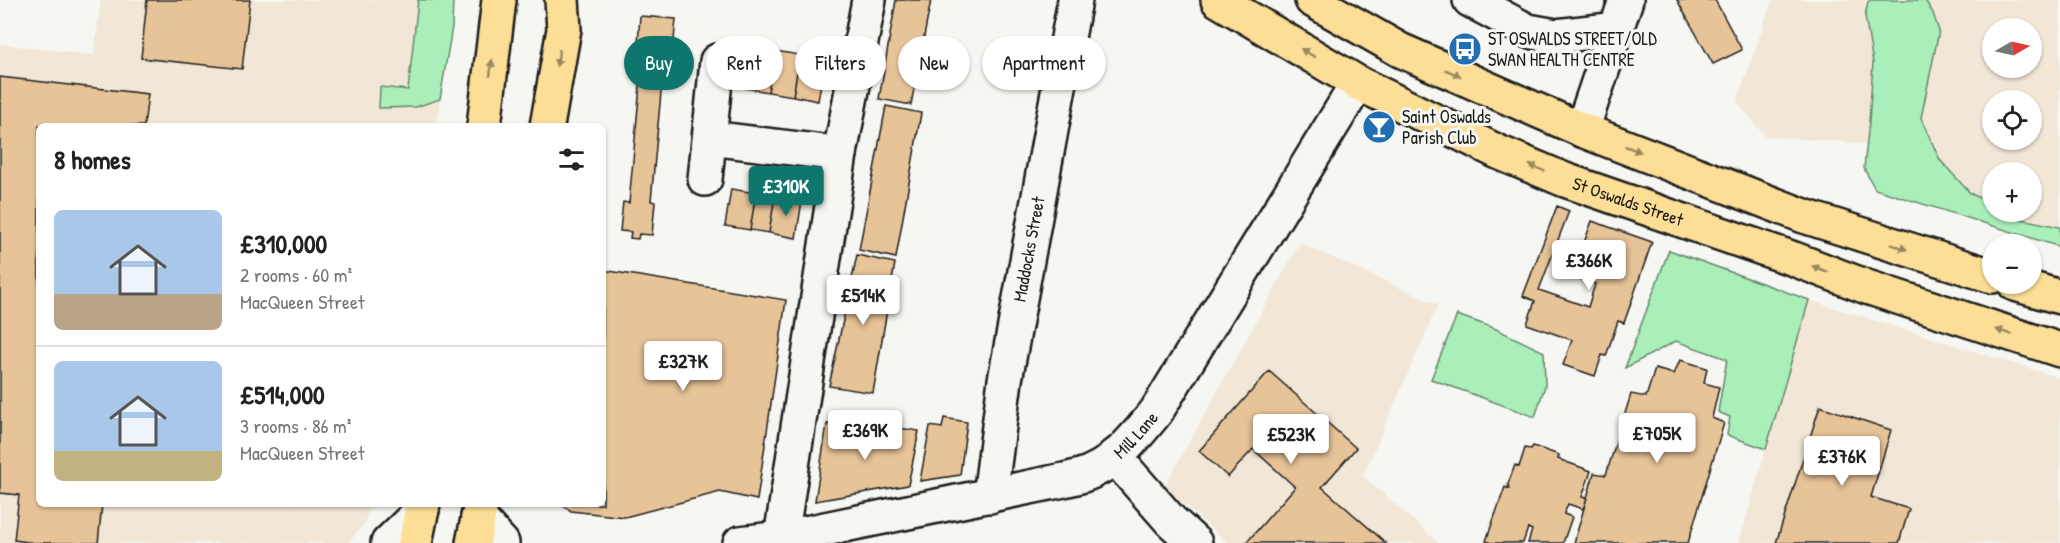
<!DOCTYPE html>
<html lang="en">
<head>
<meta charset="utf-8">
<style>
	body { margin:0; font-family:"Patrick Hand",sans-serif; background:#f6f6f6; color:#222; height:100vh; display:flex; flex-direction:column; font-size:22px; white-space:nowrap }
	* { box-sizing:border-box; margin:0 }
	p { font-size:20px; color:#767676 }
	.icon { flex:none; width:33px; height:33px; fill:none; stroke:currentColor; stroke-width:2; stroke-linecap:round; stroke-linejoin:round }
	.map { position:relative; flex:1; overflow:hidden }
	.sheet { position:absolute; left:36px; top:123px; width:570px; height:384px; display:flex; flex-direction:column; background:#fff; border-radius:9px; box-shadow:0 2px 4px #0004 }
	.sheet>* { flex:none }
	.hud { position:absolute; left:624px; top:36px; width:570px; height:54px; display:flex; gap:12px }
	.needle { width:39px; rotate:81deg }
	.fabs { position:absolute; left:1982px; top:18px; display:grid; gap:12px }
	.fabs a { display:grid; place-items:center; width:60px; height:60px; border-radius:50%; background:#fff; box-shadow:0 2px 4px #0004; font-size:30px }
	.price { position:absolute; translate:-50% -51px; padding:0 14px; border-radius:6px; background:#fff; color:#222; font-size:20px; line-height:39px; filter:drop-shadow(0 2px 3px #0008) }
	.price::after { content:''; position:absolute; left:50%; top:36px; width:18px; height:14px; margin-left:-9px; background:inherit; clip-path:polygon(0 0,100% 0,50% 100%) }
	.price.current { background:#0f766e; color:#fff }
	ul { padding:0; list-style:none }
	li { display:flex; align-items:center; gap:18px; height:150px; padding:0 18px }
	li+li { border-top:2px solid #e0e0e0 }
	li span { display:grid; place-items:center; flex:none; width:168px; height:120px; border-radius:9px; color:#555 }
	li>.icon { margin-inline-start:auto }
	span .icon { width:72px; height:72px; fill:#fffc; stroke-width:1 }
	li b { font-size:26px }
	h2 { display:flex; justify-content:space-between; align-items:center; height:72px; padding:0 18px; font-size:26px }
	.pill { padding:0 21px; border-radius:27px; background:#fff; box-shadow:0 2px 4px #0004; font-size:21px; line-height:54px }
	.pill.current { background:#0f766e; color:#fff }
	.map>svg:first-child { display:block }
	.built { fill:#f2e7d7; fill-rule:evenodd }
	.green { fill:#aaefba; stroke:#63866b; stroke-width:1.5 }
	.building { fill:#e7c398; stroke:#1c1c1c; stroke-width:1.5 }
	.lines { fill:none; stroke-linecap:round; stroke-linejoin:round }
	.minor-casing { stroke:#1c1c1c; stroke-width:38 }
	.major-casing { stroke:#1c1c1c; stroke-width:38 }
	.highway-casing { stroke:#1c1c1c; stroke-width:38 }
	.minor { stroke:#f6f6f2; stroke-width:33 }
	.major { stroke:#fdde96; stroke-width:33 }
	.highway { stroke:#fdde96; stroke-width:33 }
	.oneway { fill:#98875f }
	.labels { text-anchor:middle; stroke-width:6; stroke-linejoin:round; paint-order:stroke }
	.poi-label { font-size:18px; fill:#1c1c1c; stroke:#f6f6f2; text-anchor:start }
	.street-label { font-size:18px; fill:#1c1c1c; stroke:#f6f6f2 }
</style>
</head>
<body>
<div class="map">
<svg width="2060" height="543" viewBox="0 0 2060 543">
	<rect width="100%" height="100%" fill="#f6f6f2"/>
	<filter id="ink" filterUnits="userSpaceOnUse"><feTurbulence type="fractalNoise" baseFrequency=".0167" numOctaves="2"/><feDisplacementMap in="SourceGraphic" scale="12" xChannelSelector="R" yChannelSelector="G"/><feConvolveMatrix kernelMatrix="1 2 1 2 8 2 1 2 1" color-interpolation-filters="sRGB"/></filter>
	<g filter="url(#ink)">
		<path class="built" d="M101 0H453L452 27 436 126H39V504H370L365 523 348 543H0V44L94 55Z
			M1772 0H2060V242L1891 181 1869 144 1765 136 1737 102ZM1992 28H2031V68H1992ZM1992 100H2031V140H1992ZM1992 172H2031V212H1992Z
			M1300 243 1438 305 1363 476 1439 543H1228L1164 487Z
			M1809 300 2060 378V543H1739Z"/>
		<path class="green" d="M418 0H453L452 27 440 99 416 107 379 108 380 87 408 90Z
			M1870 0H1925L1933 13 1939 31 1921 118 1940 160 1970 193 1992 205V212H2003L2012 217 2060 227V247L1875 189 1864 168 1869 122 1873 63 1865 16 1868 2Z
			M1669 250 1809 300 1766 449 1727 435 1730 417 1718 412 1727 359 1676 341 1625 368Z
			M1457 315 1494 328 1544 352 1545 386 1535 417 1431 379Z"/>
		<path class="building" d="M147 0H250L242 69 141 58Z
			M896 0H931L911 105 879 99Z
			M1677 0H1715L1742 50 1713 64Z
			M640 16 676 19 673 50 665 49 651 201 655 202 652 235 639 234 638 239 630 238 631 232 620 231 623 202 629 203 644 43H638Z
			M751 47 775 51 768 92 744 88Z
			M775 51 800 55 793 96 768 92Z
			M800 55 825 59 818 101 793 96Z
			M0 77 148 94 144 126H39V504H102L98 543H35L14 540 19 495 0 493Z
			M886 106 921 113 896 258 859 250Z
			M731 189 756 193 750 230 725 226Z
			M756 193 775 196 769 233 750 230Z
			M775 196 802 201 796 238 769 233Z
			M1557 206 1569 211 1539 290 1588 307 1595 284 1572 276 1592 221 1652 242 1624 323 1618 321 1606 356 1602 355 1595 376 1563 365 1572 340 1527 324 1535 301 1523 296Z
			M857 255 895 263 873 393 829 386Z
			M603 270 786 300 757 500 720 492 625 517 571 511 560 504H603Z
			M1680 360 1707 368 1704 383 1719 387 1712 418 1724 423 1688 543H1574L1594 473 1606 475 1631 394 1646 397 1655 369 1674 374Z
			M1269 371 1356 448 1322 487 1386 543H1246L1295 487 1253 449 1228 477 1199 451Z
			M1820 406 1891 430 1871 497 1909 509 1899 543H1776Z
			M944 418 967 422 960 475 920 481 930 426 942 428Z
			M827 424 885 434 886 426 919 431 908 485 815 501Z
			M1533 446 1559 455 1558 459 1591 471 1582 497 1587 498 1583 509 1568 504 1564 514 1572 517 1563 543H1528L1532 530 1528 528 1523 543H1492L1486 541 1505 487 1509 489 1508 484 1515 465 1519 467 1525 448 1531 449Z"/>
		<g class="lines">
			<defs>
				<g id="minor">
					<path d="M1470 0 1528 31 1556 36 1618 29"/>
					<path d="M1582 130 1626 0"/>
					<path d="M710 138 840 154"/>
					<path d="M705 179 717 61"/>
					<path d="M1114 456 1171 521 1195 543"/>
					<path id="s1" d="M990 496 1005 380 1075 0"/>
					<path d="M478 517 502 543"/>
					<path d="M781 538 840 154 869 0"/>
					<path d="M388 543 422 510"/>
					<path id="s2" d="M740 543 781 538 1064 480C1073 478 1083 476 1091 472 1117 461 1138 434 1156 412L1358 83"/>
				</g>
				<g id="major">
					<path id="s3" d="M1218 0 1358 83 1498 152 1565 180 1794 259 1867 287 2060 350"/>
					<path d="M1312 0 1400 50 1582 130 1804 216 1992 276"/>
					<path d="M2015 284 2060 297"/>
				</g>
				<path id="highway" d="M484 126 499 0
					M547 126 564 29 562 0
					M415 543 423 504
					M473 543 481 504"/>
			</defs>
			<use href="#minor" class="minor-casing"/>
			<use href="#major" class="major-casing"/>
			<use href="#highway" class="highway-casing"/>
			<use href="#minor" class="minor"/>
			<use href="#major" class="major"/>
			<use href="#highway" class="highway"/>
		</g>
		<defs><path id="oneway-solid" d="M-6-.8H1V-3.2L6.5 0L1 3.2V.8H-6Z" transform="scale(1.5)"/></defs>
		<g class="oneway">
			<use href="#oneway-solid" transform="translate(1308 53) rotate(-149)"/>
			<use href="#oneway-solid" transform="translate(558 58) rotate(100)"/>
			<use href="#oneway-solid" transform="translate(491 68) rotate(-83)"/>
			<use href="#oneway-solid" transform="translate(1453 73) rotate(24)"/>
			<use href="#oneway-solid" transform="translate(1633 149) rotate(21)"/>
			<use href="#oneway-solid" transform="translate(1537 168) rotate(-157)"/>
			<use href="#oneway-solid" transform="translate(1899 247) rotate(18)"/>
			<use href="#oneway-solid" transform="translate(1820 269) rotate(-159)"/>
			<use href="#oneway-solid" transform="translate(2004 332) rotate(-162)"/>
		</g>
	</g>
	<defs>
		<symbol id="bus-disc" viewBox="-11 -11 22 22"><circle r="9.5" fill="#1f6fb2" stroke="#f6f6f2"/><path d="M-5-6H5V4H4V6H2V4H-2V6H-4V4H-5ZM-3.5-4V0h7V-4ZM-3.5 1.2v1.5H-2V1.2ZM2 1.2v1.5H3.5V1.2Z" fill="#fff"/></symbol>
		<symbol id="bar-disc" viewBox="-11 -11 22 22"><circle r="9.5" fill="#1f6fb2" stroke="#f6f6f2"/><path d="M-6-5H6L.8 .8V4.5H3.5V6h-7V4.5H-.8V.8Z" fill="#fff"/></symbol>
	</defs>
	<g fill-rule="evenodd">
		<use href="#bus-disc" x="1446" y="30" width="38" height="38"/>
		<use href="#bar-disc" x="1360" y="108" width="38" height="38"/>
	</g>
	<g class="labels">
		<g class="poi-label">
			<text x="1488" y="45">ST OSWALDS STREET/OLD<tspan x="1488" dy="21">SWAN HEALTH CENTRE</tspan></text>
			<text x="1402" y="123">Saint Oswalds<tspan x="1402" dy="21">Parish Club</tspan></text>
		</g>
		<g class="street-label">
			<text dy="6" stroke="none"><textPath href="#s3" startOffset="458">St Oswalds Street</textPath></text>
			<text dy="6" stroke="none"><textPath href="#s1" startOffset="250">Maddocks Street</textPath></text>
			<text dy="6" stroke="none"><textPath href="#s2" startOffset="417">Mill Lane</textPath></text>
		</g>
	</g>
</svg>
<div class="fabs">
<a><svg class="needle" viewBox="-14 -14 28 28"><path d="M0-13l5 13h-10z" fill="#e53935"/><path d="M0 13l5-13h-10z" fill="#767676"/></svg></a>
<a><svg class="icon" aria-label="locate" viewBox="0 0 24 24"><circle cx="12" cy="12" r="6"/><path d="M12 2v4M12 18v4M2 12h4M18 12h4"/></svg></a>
<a>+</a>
<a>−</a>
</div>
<b class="price current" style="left:786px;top:217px">£310K</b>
<b class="price" style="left:1589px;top:291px">£366K</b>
<b class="price" style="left:863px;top:326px">£514K</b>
<b class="price" style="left:683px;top:392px">£327K</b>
<b class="price" style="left:865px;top:461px">£369K</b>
<b class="price" style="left:1657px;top:464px">£705K</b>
<b class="price" style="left:1291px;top:465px">£523K</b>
<b class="price" style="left:1842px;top:487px">£376K</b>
<div class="hud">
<a class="pill current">Buy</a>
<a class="pill">Rent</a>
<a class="pill">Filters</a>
<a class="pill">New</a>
<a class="pill">Apartment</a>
</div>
<section class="sheet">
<h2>8 homes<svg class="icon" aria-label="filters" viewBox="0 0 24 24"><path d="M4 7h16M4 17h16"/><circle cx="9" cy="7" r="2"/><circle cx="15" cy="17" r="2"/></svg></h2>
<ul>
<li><span style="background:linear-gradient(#a9c7e8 70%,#b9a48a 0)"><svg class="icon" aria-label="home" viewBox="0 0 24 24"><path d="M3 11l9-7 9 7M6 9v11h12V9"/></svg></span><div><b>£310,000</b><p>2 rooms · 60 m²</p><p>MacQueen Street</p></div></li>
<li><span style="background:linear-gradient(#a9c7e8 75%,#c2b280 0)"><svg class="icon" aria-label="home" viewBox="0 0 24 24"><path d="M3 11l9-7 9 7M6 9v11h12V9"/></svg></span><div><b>£514,000</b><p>3 rooms · 86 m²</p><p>MacQueen Street</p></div></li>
</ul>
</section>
</div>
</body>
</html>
